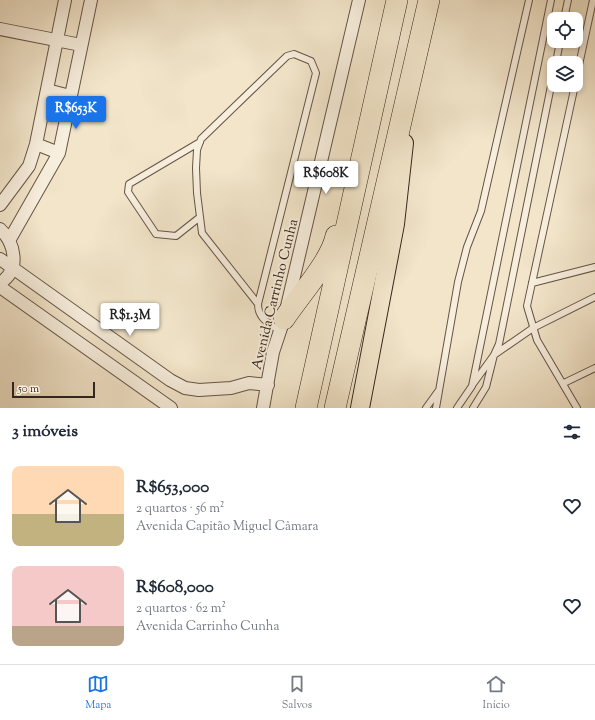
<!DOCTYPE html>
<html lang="pt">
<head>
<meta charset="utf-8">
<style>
	body { margin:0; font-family:"Sorts Mill Goudy",serif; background:#f2f2f3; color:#1f2937; height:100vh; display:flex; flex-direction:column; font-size:15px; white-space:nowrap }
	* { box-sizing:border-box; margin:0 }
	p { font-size:13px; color:#747a83 }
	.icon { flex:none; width:22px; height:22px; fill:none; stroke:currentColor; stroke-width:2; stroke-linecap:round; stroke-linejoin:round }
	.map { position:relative; height:408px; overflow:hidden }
	.side { display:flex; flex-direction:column; background:#fff; flex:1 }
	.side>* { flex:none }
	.fabs { position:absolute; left:547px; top:12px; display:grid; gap:8px }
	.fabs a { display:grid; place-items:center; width:36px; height:36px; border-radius:8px; background:#fff; box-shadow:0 2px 6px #0003; font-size:20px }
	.scale { position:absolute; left:12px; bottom:10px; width:83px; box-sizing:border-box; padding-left:4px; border:2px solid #36251b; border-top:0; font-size:11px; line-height:14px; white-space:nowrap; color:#36251b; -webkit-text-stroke:3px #f7eedd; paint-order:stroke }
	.price { position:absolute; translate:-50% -34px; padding:0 9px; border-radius:4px; background:#fff; color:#222; font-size:13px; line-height:26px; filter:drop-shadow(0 1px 2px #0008) }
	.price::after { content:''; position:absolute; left:50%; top:24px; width:12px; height:9px; margin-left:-6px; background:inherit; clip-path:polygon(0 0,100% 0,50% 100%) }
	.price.on { background:#1a73e8; color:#fff }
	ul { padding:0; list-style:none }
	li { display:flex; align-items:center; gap:12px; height:100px; padding:0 12px }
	li span { display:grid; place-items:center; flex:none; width:112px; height:80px; border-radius:8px; color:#555 }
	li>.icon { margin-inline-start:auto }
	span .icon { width:48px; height:48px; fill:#fffc; stroke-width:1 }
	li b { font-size:17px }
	h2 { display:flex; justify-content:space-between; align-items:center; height:48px; padding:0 12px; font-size:17px }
	.dock { display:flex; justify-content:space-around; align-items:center; height:56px; border-top:1px solid #e0e1e3; background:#fff; font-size:11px; color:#747a83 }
	.dock a { display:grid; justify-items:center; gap:2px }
	.dock .on { color:#1a73e8 }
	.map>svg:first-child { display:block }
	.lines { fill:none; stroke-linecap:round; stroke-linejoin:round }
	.lane-casing { stroke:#655547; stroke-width:8 }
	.street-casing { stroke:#655547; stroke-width:14 }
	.primary-casing { stroke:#36251b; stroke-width:20 }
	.highway-casing { stroke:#36251b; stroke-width:22 }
	.lane { stroke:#f7eedd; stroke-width:6 }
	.street { stroke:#f7eedd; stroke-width:12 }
	.primary { stroke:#f2e5ca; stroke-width:18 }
	.highway { stroke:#f2e5ca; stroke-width:21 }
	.labels { text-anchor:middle; stroke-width:4; stroke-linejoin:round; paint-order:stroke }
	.street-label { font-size:14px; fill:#36251b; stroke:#f7eedd }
</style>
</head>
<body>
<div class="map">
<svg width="595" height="408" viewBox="0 0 595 408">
	<rect width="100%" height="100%" fill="#f2e5ca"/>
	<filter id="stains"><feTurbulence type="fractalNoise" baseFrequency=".005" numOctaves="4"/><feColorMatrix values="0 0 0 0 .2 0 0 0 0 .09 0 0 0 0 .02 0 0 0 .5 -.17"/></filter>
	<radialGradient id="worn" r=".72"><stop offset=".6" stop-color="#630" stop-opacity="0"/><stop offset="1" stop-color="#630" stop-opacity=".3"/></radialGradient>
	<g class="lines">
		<defs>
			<path id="lane" d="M564 19 568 0
				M556 63 560 41
				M576 79 593 0
				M575 85 527 306 537 340 577 408
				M200 217 176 236 156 234 128 192 129 184 200 142
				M532 283 595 267
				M258 304 202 233 197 193 196 168 197 150 201 139 287 56 294 54 311 61 316 73 258 304C258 319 269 323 280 331
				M564 383 595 368
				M473 384 494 355 533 328 595 297
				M426 408 439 390
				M436 408 458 282 467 247 481 211 529 0
				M457 408 472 386 551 0
				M473 408 486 387 494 355 499 344 554 71"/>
			<path id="street" d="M0 29 81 45
				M47 90 70 96
				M36 144 59 153
				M0 205 29 166 36 144 65 0
				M0 229C15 243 21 270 0 283
				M10 239 59 153 91 0
				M0 259 170 380 185 388 199 390 231 388 249 383 268 385
				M0 287 171 408
				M263 408 273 352 284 319 359 0"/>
			<path id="primary" d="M360 408 395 224 404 143"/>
			<path id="highway" d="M284 319C299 296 331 261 336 236
				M306 408 397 0
				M335 408 429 0"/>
		</defs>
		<use href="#lane" class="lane-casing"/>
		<use href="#street" class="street-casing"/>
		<use href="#primary" class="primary-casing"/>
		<use href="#highway" class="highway-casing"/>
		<use href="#lane" class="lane"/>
		<use href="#street" class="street"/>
		<use href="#primary" class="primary"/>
		<use href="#highway" class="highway"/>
	</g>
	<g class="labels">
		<g class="street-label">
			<text transform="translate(274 294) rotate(-76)" y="5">Avenida Carrinho Cunha</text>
		</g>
	</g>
	<rect width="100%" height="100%" filter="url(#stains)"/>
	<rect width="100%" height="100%" fill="url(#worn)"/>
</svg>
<div class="fabs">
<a><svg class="icon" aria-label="locate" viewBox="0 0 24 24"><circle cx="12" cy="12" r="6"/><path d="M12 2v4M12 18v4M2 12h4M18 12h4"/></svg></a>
<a><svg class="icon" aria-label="layers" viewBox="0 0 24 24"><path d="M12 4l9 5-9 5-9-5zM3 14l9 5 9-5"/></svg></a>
</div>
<div class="scale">50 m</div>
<b class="price on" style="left:76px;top:130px">R$653K</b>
<b class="price" style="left:326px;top:195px">R$608K</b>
<b class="price" style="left:130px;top:337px">R$1.3M</b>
</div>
<section class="side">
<h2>3 imóveis<svg class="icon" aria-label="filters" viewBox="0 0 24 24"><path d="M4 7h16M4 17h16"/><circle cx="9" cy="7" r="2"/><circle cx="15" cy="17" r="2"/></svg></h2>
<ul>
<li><span style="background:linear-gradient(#ffd9b3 60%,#c2b280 0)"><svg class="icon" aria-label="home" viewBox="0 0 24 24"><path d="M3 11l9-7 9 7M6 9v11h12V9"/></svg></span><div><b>R$653,000</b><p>2 quartos · 56 m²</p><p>Avenida Capitão Miguel Câmara</p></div><svg class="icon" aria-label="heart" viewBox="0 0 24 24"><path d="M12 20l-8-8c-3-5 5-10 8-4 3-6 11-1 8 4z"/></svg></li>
<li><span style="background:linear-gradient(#f6c9c9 75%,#b9a48a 0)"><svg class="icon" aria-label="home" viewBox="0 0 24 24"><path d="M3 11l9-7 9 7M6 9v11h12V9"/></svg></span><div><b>R$608,000</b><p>2 quartos · 62 m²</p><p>Avenida Carrinho Cunha</p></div><svg class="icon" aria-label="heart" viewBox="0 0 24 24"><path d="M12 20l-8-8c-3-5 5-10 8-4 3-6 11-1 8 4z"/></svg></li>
</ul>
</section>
<nav class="dock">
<a class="on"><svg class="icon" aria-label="map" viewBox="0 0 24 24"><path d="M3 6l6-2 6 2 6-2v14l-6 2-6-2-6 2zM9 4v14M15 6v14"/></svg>Mapa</a>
<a><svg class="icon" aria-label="saved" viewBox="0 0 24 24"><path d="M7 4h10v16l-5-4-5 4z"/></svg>Salvos</a>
<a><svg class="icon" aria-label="home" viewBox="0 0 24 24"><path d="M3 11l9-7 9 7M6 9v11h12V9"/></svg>Início</a>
</nav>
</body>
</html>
